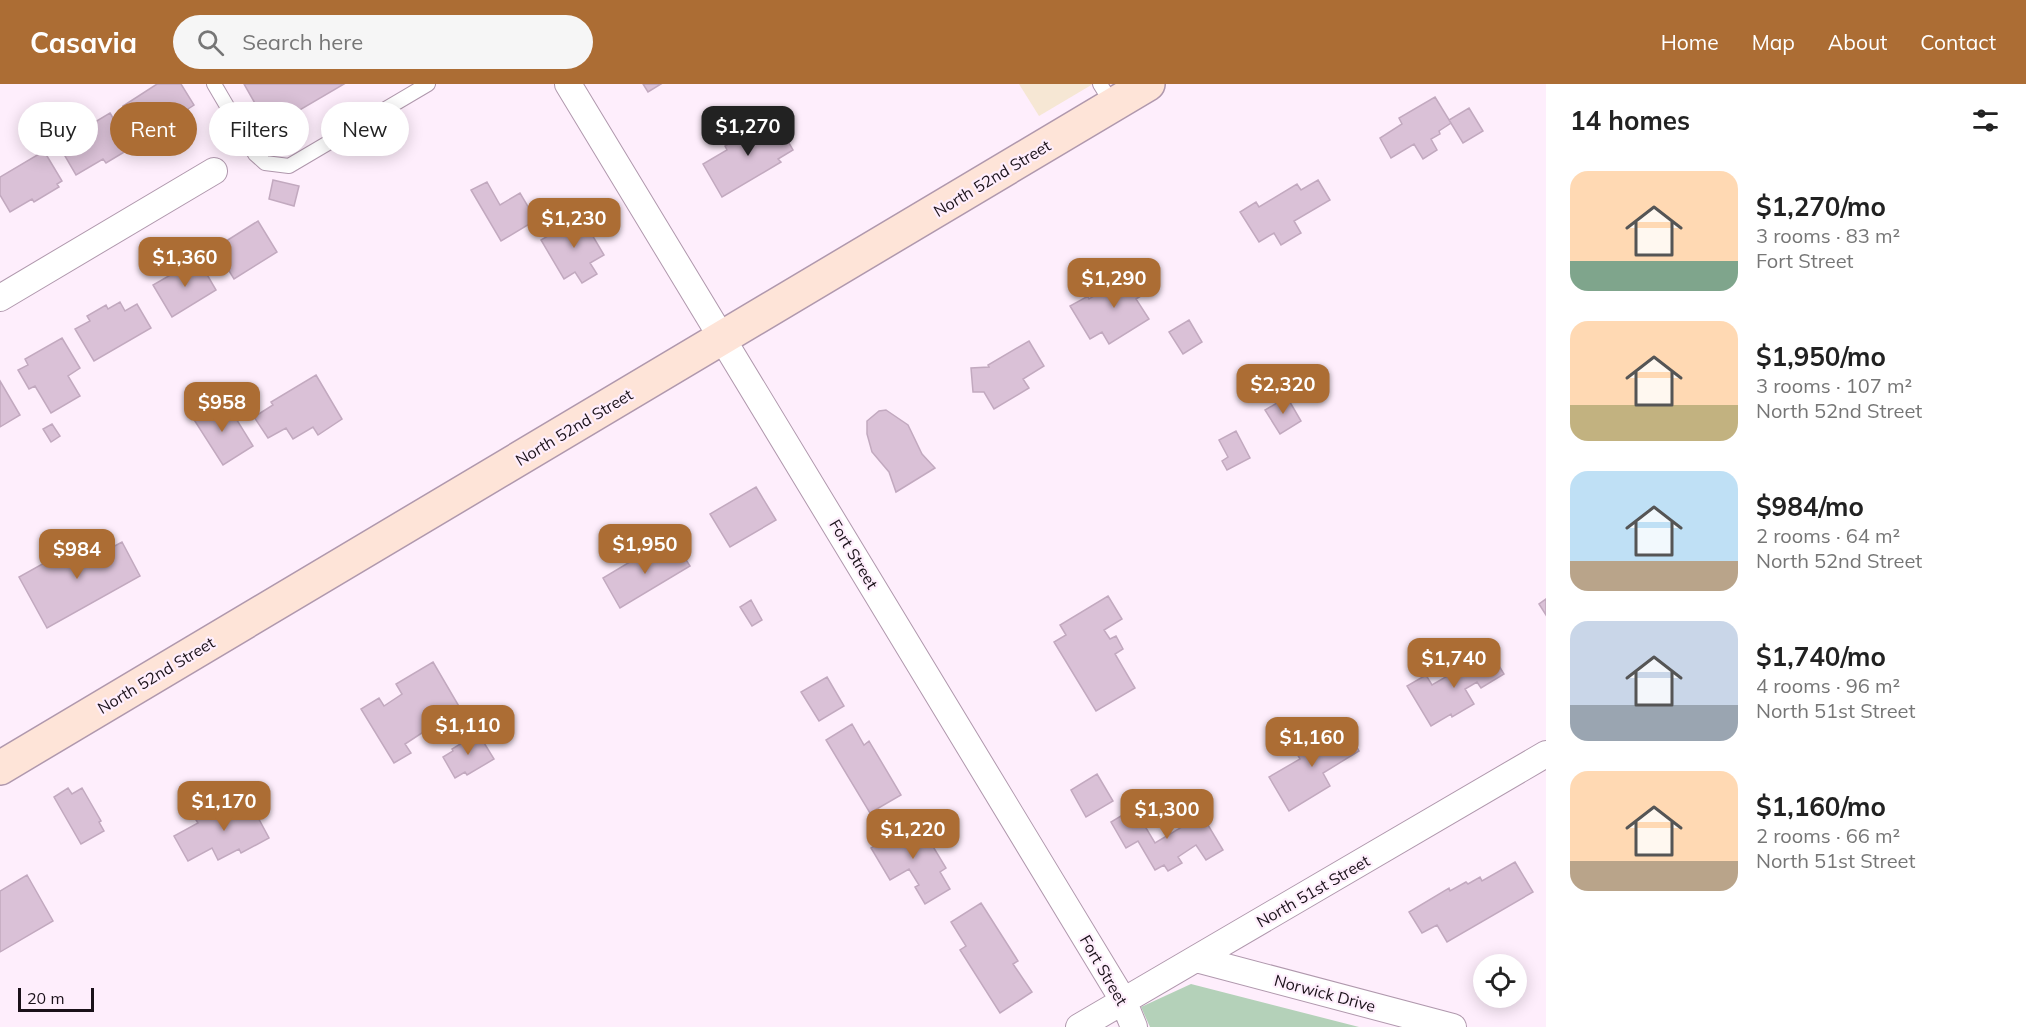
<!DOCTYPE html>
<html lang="en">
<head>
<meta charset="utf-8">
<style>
	body { margin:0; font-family:Mulish,sans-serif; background:#f6f6f6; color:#222; height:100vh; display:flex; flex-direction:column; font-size:22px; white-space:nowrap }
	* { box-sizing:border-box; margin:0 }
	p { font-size:20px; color:#767676 }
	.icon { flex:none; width:33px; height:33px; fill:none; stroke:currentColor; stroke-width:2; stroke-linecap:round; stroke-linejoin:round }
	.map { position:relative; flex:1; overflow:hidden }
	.details { display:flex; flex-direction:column; background:#fff; width:480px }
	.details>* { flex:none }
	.top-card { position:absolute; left:18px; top:18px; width:570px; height:54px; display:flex; gap:12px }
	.controls { position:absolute; left:1473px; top:870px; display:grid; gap:12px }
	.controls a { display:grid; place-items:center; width:54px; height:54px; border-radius:50%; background:#fff; box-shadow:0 3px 15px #0003; font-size:30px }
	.scale { position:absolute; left:18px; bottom:15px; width:76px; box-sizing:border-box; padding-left:6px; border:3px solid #1a1119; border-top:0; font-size:16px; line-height:21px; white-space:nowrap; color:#1a1119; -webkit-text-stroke:4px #feeefc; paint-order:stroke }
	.price { position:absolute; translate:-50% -51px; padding:0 14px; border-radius:12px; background:#ac6d34; color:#fff; font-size:20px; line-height:39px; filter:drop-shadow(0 2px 3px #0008) }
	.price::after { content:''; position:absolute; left:50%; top:36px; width:18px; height:14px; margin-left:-9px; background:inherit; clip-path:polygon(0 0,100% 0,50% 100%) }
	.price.current { background:#222; color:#fff }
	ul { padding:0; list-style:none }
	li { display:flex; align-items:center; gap:18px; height:150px; padding:0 24px }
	li span { display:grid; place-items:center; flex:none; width:168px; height:120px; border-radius:18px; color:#555 }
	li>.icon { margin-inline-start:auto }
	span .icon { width:72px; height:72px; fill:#fffc; stroke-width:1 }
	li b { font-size:26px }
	h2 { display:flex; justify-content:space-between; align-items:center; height:72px; padding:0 24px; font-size:26px }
	.chip { padding:0 21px; border-radius:27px; background:#fff; box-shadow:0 3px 15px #0003; font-size:21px; line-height:54px }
	.chip.current { background:#ac6d34; color:#fff }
	header { display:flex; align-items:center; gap:36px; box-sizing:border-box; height:84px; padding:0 30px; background:#ac6d34; color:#fff }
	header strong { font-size:28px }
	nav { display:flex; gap:33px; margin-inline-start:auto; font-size:21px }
	.search { width:420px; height:54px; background:#f6f6f6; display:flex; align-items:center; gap:15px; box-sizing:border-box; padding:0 21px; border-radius:33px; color:#767676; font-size:22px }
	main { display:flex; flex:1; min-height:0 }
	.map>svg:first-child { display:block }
	.education { fill:#f6e7d4 }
	.green { fill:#b4d1b9 }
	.building { fill:#dac1d7; stroke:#c2a9bf; stroke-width:1.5 }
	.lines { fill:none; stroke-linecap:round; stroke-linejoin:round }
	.service-casing { stroke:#b098ad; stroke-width:16 }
	.minor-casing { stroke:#b098ad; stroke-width:28 }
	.secondary-casing { stroke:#b098ad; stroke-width:36 }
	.service { stroke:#fff; stroke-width:14 }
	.minor { stroke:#fff; stroke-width:26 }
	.secondary { stroke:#fee4d8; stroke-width:33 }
	.labels { text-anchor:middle; stroke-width:4.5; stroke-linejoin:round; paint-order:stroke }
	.street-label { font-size:16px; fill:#1a1119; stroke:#feeefc }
</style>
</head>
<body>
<header>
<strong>Casavia</strong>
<div class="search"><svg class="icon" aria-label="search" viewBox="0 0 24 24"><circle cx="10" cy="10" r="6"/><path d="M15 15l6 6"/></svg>Search here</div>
<nav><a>Home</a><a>Map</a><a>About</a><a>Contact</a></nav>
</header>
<main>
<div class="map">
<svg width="1546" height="943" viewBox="0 0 1546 943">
	<rect width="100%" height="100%" fill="#feeefc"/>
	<path class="education" d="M1019 0H1093L1039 32Z"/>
	<path class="green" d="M1191 900 1359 943H1150L1141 923Z"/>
	<path class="building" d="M157 0H181L194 21 188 25 189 28 169 41 165 35 141 50 123 22Z
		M244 0H344L269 44Z
		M643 0H661L648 8Z
		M1435 13 1451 39 1439 47 1440 50 1431 55 1437 66 1423 75 1414 60 1391 74 1380 54 1402 40 1399 34Z
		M1469 24 1483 47 1463 59 1449 36Z
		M110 29 129 61 124 64 126 67 106 79 103 75 76 91 58 60Z
		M774 33 793 66 778 75 781 78 722 113 703 80 727 66 725 62Z
		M44 67 62 97 57 100 59 103 34 118 32 115 10 128 0 111V93Z
		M273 96 299 102 294 122 269 115Z
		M1318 96 1330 116 1294 137 1301 149 1281 161 1274 149 1259 158 1240 128 1256 118 1259 123 1297 100 1301 106Z
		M487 98 500 121 520 109 536 136 501 157 471 106Z
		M573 130 576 135 581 132 604 171 590 179 597 190 582 199 575 188 564 195 541 156 563 143 560 138Z
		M258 137 277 168 234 195 215 164Z
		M198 175 216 206 172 233 153 201Z
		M1139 185 1152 205 1136 215 1149 235 1109 260 1102 248 1090 255 1070 222 1088 212 1089 215Z
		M120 218 125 227 137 220 151 244 94 277 75 245 90 237 87 232 106 221 108 225Z
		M1189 236 1202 258 1183 270 1169 248Z
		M62 254 80 284 68 292 80 312 51 329 35 302 29 305 18 286 28 281 25 275Z
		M1029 257 1044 282 1023 295 1029 304 994 325 984 308H973L971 284 989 283 988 281Z
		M316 291 342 335 318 351 313 343 293 355 286 344 268 354 254 333 273 321 271 318Z
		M0 297 20 331 0 343Z
		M1287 313 1301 337 1280 350 1265 326Z
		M213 318 223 334 232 328 253 362 223 381 191 331Z
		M886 326 908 341 922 370 935 384 896 408 889 388 872 368 867 350V337L879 327Z
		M52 340 60 352 51 358 43 345Z
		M1236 347 1250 374 1227 386 1222 377 1228 373 1219 356Z
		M756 403 776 436 730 463 710 430Z
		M89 454 98 471 122 458 140 492 47 544 19 493Z
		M676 460 690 482 620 524 603 494 643 470 649 480 657 475 655 472Z
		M1108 512 1122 535 1104 546 1110 555 1116 552 1123 565 1115 570 1135 604 1096 627 1054 558 1066 551 1060 541Z
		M1546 515V531L1539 520Z
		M751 516 762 536 752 542 740 523Z
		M1490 567 1504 590 1481 604 1477 598 1465 605 1474 620 1452 633 1451 630 1431 642 1407 602 1426 591 1432 601Z
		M433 578 460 624 405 660 411 669 394 679 361 625 379 614 384 622 402 610 396 600Z
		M827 593 844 622 819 637 801 608Z
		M852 640 864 661 869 657 901 711 870 729 826 656Z
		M1347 646 1359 667 1323 689 1330 702 1289 727 1269 693 1300 675 1293 663 1317 648 1324 660Z
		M478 649 494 675 467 691 465 688 455 694 443 673 453 667 452 665Z
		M1097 690 1113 717 1086 733 1071 706Z
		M68 704 72 710 82 704 101 737 99 738 104 747 81 760 54 713Z
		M247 713 269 754 241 769 239 765 218 776 212 764 188 777 174 752 198 739 196 736 221 722 223 726Z
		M1134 724 1155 759 1202 731 1223 766 1206 776 1196 761 1178 773 1182 779 1168 787 1164 781 1155 786 1138 757 1126 764 1111 738Z
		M917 736 946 784 940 788 950 805 925 820 915 803 919 801 909 785 890 796 871 764Z
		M1515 778 1533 808 1447 858 1437 841 1422 849 1409 828 1449 804 1450 807 1466 798 1468 800 1480 793 1482 797Z
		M27 791 53 837 0 868V807Z
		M981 819 1018 877 1013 880 1032 908 1000 929 960 866 966 862 951 838Z"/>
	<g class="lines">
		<defs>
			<path id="service" d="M214 0 255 70 265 79 289 82 428 0
				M1100 0 1113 21"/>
			<path id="minor" d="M568 0 1123 916 1134 943
				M0 214 214 87
				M1196 875 1453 943
				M1079 943 1546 670"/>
			<path id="secondary" d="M0 684 1148 0"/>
		</defs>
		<use href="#service" class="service-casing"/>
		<use href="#minor" class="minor-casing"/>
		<use href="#secondary" class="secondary-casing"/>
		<use href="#service" class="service"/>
		<use href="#minor" class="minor"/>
		<use href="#secondary" class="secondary"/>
	</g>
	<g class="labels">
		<g class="street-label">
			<text transform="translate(992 94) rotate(-31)" y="6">North 52nd Street</text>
			<text transform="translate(574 343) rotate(-31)" y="6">North 52nd Street</text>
			<text transform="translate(854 470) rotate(59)" y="6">Fort Street</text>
			<text transform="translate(156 591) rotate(-31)" y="6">North 52nd Street</text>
			<text transform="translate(1313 807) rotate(-30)" y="6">North 51st Street</text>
			<text transform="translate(1104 886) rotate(60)" y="6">Fort Street</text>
			<text transform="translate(1325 909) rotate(15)" y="6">Norwick Drive</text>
		</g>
	</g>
</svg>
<div class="controls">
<a><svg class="icon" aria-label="locate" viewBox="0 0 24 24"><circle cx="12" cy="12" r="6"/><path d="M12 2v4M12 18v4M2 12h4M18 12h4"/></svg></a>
</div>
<div class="scale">20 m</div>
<b class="price current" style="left:748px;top:73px">$1,270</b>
<b class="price" style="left:574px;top:165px">$1,230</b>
<b class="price" style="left:185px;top:204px">$1,360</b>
<b class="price" style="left:1114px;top:225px">$1,290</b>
<b class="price" style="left:1283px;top:331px">$2,320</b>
<b class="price" style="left:222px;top:349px">$958</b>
<b class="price" style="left:645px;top:491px">$1,950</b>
<b class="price" style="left:77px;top:496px">$984</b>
<b class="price" style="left:1454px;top:605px">$1,740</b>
<b class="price" style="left:468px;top:672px">$1,110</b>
<b class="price" style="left:1312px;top:684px">$1,160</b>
<b class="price" style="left:224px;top:748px">$1,170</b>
<b class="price" style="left:1167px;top:756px">$1,300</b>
<b class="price" style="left:913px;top:776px">$1,220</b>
<div class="top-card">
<a class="chip">Buy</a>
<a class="chip current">Rent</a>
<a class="chip">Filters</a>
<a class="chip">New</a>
</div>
</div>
<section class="details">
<h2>14 homes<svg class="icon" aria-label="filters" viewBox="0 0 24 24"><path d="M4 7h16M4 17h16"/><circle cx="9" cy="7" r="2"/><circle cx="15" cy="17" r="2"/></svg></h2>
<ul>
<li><span style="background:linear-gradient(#ffd9b3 75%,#7fa58c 0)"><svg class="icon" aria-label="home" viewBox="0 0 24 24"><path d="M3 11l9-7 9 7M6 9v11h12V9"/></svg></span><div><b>$1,270/mo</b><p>3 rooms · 83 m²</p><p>Fort Street</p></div></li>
<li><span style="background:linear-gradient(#ffd9b3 70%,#c2b280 0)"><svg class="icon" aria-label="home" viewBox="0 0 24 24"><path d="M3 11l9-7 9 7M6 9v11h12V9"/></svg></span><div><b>$1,950/mo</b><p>3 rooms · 107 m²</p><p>North 52nd Street</p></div></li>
<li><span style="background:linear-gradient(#bfe0f5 75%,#b9a48a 0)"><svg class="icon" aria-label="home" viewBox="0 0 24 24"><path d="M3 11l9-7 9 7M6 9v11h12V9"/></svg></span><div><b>$984/mo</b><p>2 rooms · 64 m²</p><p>North 52nd Street</p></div></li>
<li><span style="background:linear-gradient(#c9d6e8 70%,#9aa5b1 0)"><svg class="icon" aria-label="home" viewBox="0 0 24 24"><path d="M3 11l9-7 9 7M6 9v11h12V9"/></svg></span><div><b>$1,740/mo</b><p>4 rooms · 96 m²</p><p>North 51st Street</p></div></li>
<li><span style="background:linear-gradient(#ffd9b3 75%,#b9a48a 0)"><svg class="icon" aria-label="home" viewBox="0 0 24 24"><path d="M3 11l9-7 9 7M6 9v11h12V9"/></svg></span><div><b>$1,160/mo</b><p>2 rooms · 66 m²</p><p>North 51st Street</p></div></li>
</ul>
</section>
</main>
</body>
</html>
